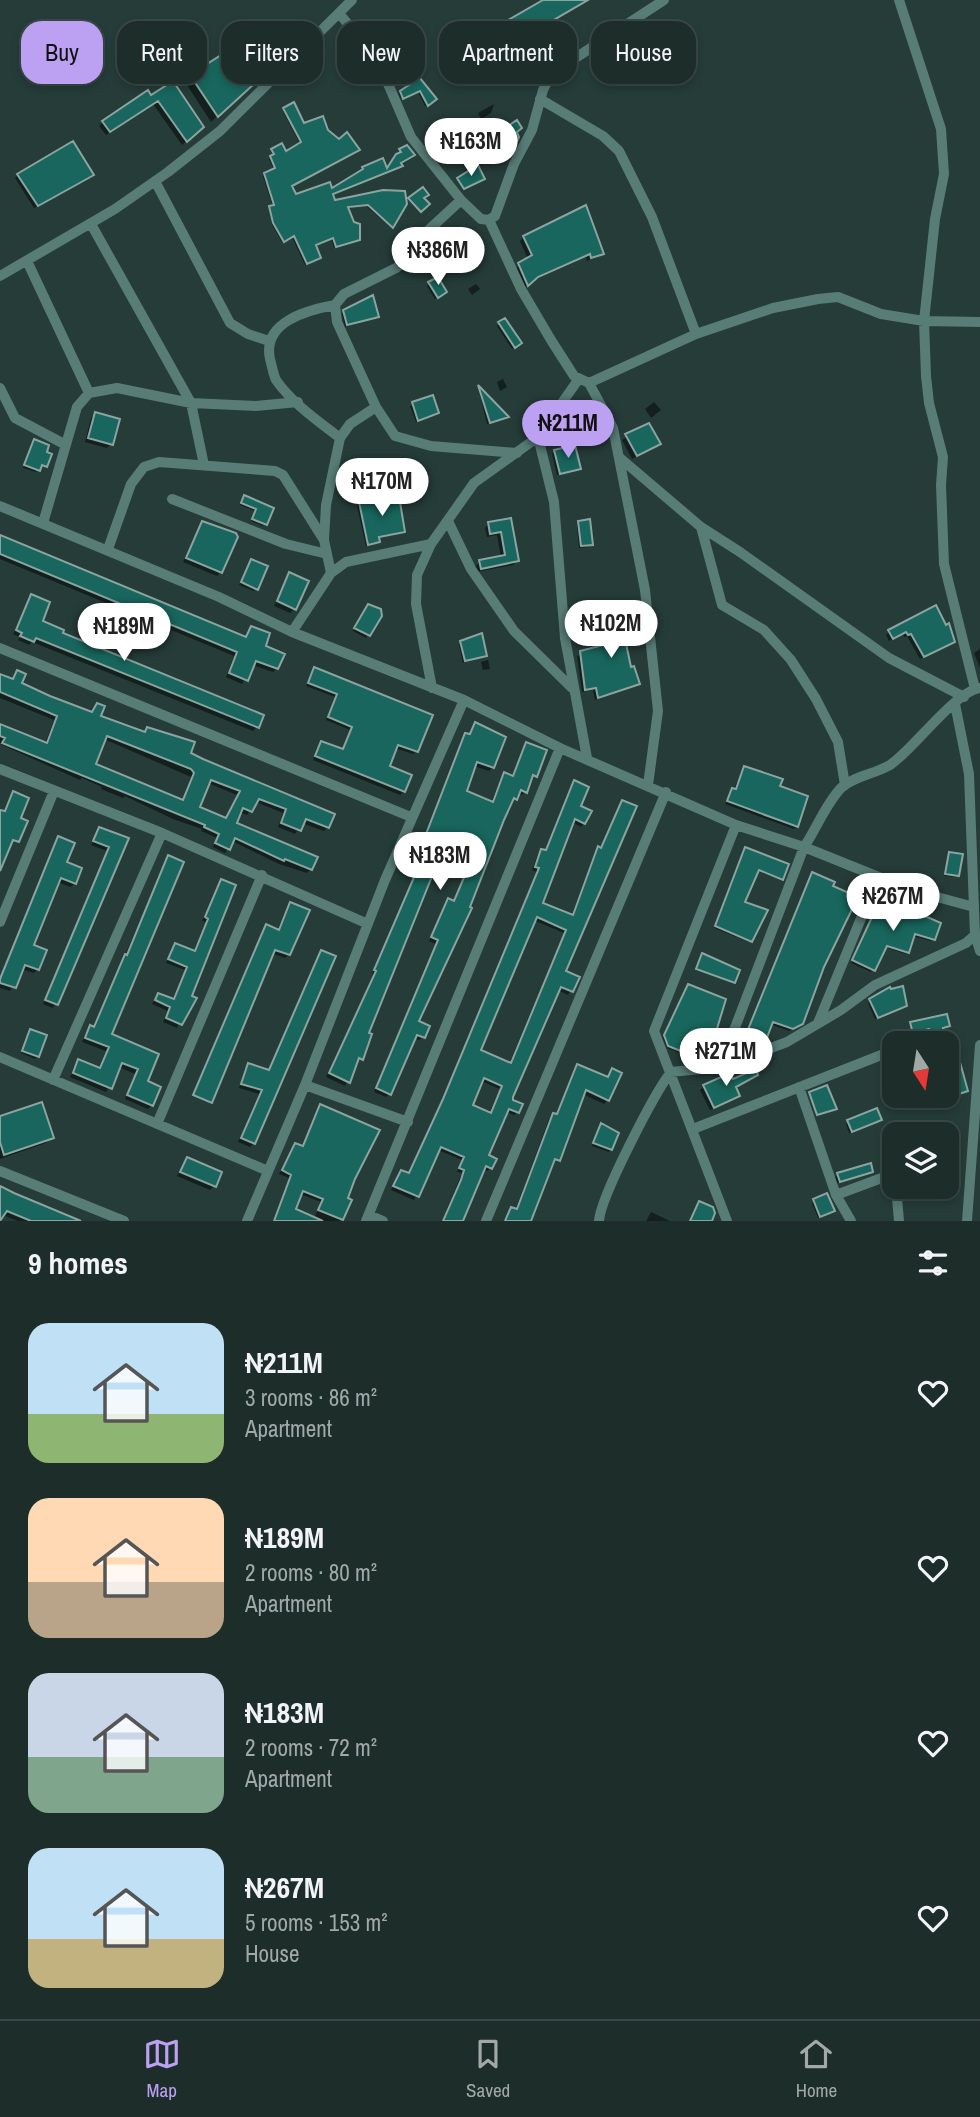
<!DOCTYPE html>
<html lang="en">
<head>
<meta charset="utf-8">
<style>
	body { margin:0; font-family:"Archivo Narrow",sans-serif; background:#253532; color:#f1f3f6; height:100vh; display:flex; flex-direction:column; font-size:26px; white-space:nowrap }
	* { box-sizing:border-box; margin:0 }
	p { font-size:23px; color:#a0a8a8 }
	.icon { flex:none; width:38px; height:38px; fill:none; stroke:currentColor; stroke-width:2; stroke-linecap:round; stroke-linejoin:round }
	.map { position:relative; height:1221px; overflow:hidden }
	.side { display:flex; flex-direction:column; background:#1c2d2a; flex:1 }
	.side>* { flex:none }
	.guide { position:absolute; left:21px; top:21px; width:938px; height:63px; display:flex; gap:14px }
	.needle { width:46px; rotate:168deg }
	.buttons { position:absolute; left:882px; top:1031px; display:grid; gap:14px }
	.buttons a { display:grid; place-items:center; width:77px; height:77px; border-radius:14px; background:#1c2d2a; box-shadow:0 4px 10px #0003,0 0 0 2px #3a4947; font-size:35px }
	.price { position:absolute; translate:-50% -60px; padding:0 16px; border-radius:24px; background:#fff; color:#222; font-size:23px; line-height:46px; filter:drop-shadow(0 2px 4px #0008) }
	.price::after { content:''; position:absolute; left:50%; top:42px; width:21px; height:16px; margin-left:-10px; background:inherit; clip-path:polygon(0 0,100% 0,50% 100%) }
	.price.active { background:#bca0f2; color:#111 }
	ul { padding:0; list-style:none }
	li { display:flex; align-items:center; gap:21px; height:175px; padding:0 28px }
	li span { display:grid; place-items:center; flex:none; width:196px; height:140px; border-radius:21px; color:#555 }
	li>.icon { margin-inline-start:auto }
	span .icon { width:84px; height:84px; fill:#fffc; stroke-width:1 }
	li b { font-size:30px }
	h2 { display:flex; justify-content:space-between; align-items:center; height:84px; padding:0 28px; font-size:30px }
	.tag { padding:0 24px; border-radius:21px; background:#1c2d2a; box-shadow:0 4px 10px #0003,0 0 0 2px #3a4947; font-size:24px; line-height:63px }
	.tag.active { background:#bca0f2; color:#111 }
	.tabs { display:flex; justify-content:space-around; align-items:center; height:98px; border-top:2px solid #3a4947; background:#1c2d2a; font-size:19px; color:#a0a8a8 }
	.tabs a { display:grid; justify-items:center; gap:4px }
	.tabs .active { color:#bca0f2 }
	.map>svg:first-child { display:block }
	.shadow { fill:#0007; fill-rule:evenodd }
	.building { fill:#18665d; stroke:#8ba4a0; stroke-width:2; fill-rule:evenodd }
	.lines { fill:none; stroke-linecap:round; stroke-linejoin:round }
	.minor { stroke:#587c76; stroke-width:10 }
</style>
</head>
<body>
<div class="map">
<svg width="980" height="1221" viewBox="0 0 980 1221">
	<rect width="100%" height="100%" fill="#253c38"/>
	<path class="shadow" d="M546 0H589L508 47 498 30Z
		M232 51 253 83 211 122 185 82Z
		M414 74 434 99 425 106 418 92 401 99 399 94 414 84 411 77Z
		M172 83 198 131 182 145 153 104 106 135 99 126 103 122Z
		M494 104 491 113 481 119 478 113Z
		M293 105 303 125 322 119 326 131 339 141 347 134 358 150 290 186 295 196 329 184 331 191 363 169 382 161 386 171 407 147 413 155 399 167 332 194 334 202 383 192H403L405 203 391 227 366 206 346 207 353 224 358 226V239L334 248 331 238 314 245 319 258 305 265 292 237 282 242 272 225 269 209 273 207 263 176 274 170 269 159 273 156 272 150 281 146 285 154 300 144 283 111Z
		M490 144 465 156 462 149 464 147Z
		M18 175 88 177 34 208 15 178Z
		M524 237 602 253 587 261 586 257 532 281 524 288 515 269 528 259 520 241Z
		M429 284 442 294 435 299 427 286Z
		M476 284 480 289 472 295 468 289Z
		M345 311 377 316 345 327 342 314Z
		M499 324 518 345 512 349 497 326Z
		M503 379 507 387 500 391 497 382Z
		M478 387 507 417 505 419 487 424Z
		M431 397 437 413 416 422 410 406Z
		M654 402 661 410 651 418 645 409Z
		M95 414 111 444 107 448 85 442 91 418Z
		M648 425 659 444 632 459 622 440Z
		M34 441 46 466 40 467 36 472 23 468Z
		M555 451 579 468 557 475 552 454Z
		M243 499 272 508 263 526 251 521 255 511 240 505Z
		M360 503 403 531 377 538 375 544 366 546 357 506Z
		M510 520 517 561 513 565 477 572 476 566 480 562 501 558 497 535 487 537 485 528 489 524Z
		M579 522 591 544 588 547 579 548 577 525Z
		M202 523 221 572 217 576 183 562Z
		M0 537 245 638 251 628 277 668 273 672 252 665 242 684 226 677 234 656 0 559Z
		M251 561 256 589 254 591 239 585Z
		M290 574 294 609 290 613 274 606Z
		M32 597 41 622 60 634 261 716 257 727 253 731 32 642 29 645 18 640 20 637 13 634Z
		M366 608 380 616 366 638 353 631Z
		M935 608 953 642 950 645 920 659 907 636 904 637 903 634 889 641 886 635 889 632Z
		M607 619 633 636 624 641 630 669 638 684 595 700 593 690 582 692 577 656 608 645 603 623Z
		M461 642 485 655 463 663 459 645Z
		M980 649V668L974 653Z
		M488 660 490 669 483 670 481 662Z
		M314 669 417 751 413 754 395 748 388 768 404 791 400 795 313 760 321 743 342 751 350 730 326 720 335 697 306 686Z
		M17 672 20 684 91 713 97 705 99 717 143 733 147 729 328 827 324 831 302 823 295 834 278 827 283 813 256 802 247 815 239 812 235 824 311 869 307 873 279 864 232 841 225 853 213 847 217 838 201 831 202 829 173 819 125 796 123 798 101 789 102 787 82 778 80 780 0 744V726L45 744 54 720 0 698V675L12 680ZM104 739 191 777 182 801 94 765ZM208 783 237 795 225 819 198 808Z
		M476 724 493 767 489 771 474 766 465 792 491 803 501 778 505 774 512 777 527 745 545 751 525 792 522 795 518 794 511 802 417 1022 423 1037 419 1040 414 1038 389 1094 386 1097 374 1092 436 944 429 941 445 904 448 900 453 902 469 865 440 853 366 1034 361 1059 356 1062 345 1086 326 1077 374 975 372 974 413 878 409 877 462 739 468 736Z
		M745 768 778 787 797 826 794 829 725 804Z
		M574 783 584 823 581 827 572 822 540 904 571 917 595 852 600 849 622 802 564 972 577 978 568 995 558 990 511 1101 518 1112 514 1115 506 1112 487 1156 491 1168 487 1171 483 1169 461 1221H442L462 1173 457 1172 462 1160 438 1150 414 1200 391 1190 401 1172 408 1175 440 1105 537 872 532 870 538 854 545 852ZM533 920 564 933 509 1064 479 1051ZM481 1081 500 1089 489 1114 471 1106Z
		M99 829 126 839 53 1008 43 1004 107 851 91 845Z
		M59 838 64 863 75 883 71 887 57 882 31 946 38 969 34 973 21 969 10 991 0 988V977Z
		M745 849 781 879 757 871 743 903 749 942 714 928Z
		M949 854 958 875 955 877 944 876Z
		M169 857 109 1035 157 1055 146 1082 152 1105 148 1109 125 1099 135 1074 119 1067 106 1092 70 1077 79 1061 98 1069 106 1051 82 1042 87 1031 92 1028Z
		M810 876 832 944 798 1026 789 1031 770 1024 762 1041 746 1035Z
		M222 881 211 936 215 938 177 1028 163 1022 168 1011 152 1004 158 995 172 1000 185 970 166 963 175 945 193 952 206 922 202 921Z
		M290 904 289 954 285 958 271 953 211 1100 193 1093 263 930 266 926 277 931Z
		M877 907 933 939 931 941 913 936 906 954 884 947 871 972 851 963Z
		M322 952 254 1143 250 1147 238 1142 259 1094 239 1088 245 1069 249 1065 268 1071Z
		M702 957 733 982 696 970Z
		M687 988 708 1054 700 1061 667 1048 663 1038Z
		M870 1001 906 1006 875 1019 868 1003Z
		M911 1024 948 1025 941 1029 942 1043H932V1036L924 1031 911 1035Z
		M31 1031 38 1056 35 1059 21 1053Z
		M956 1058 966 1090 943 1100 942 1096H947V1061Z
		M578 1066 606 1078 612 1070 608 1100 604 1104 583 1094 558 1160 552 1163 528 1221H504L511 1209 515 1211 549 1119 555 1116Z
		M756 1075 735 1088 738 1095 735 1099 710 1110 700 1090 704 1086Z
		M810 1093 835 1109 816 1116Z
		M320 1106 354 1178 346 1199 350 1201 340 1221H273L289 1178 279 1174 292 1148 295 1145 301 1148ZM300 1194 321 1202 314 1219 293 1210Z
		M0 1118 52 1137 46 1143 0 1159Z
		M880 1120 849 1133 846 1124 848 1121Z
		M599 1128 611 1149 609 1152 592 1146Z
		M187 1159 214 1186 210 1190 177 1176Z
		M871 1171 837 1183 835 1177 838 1175Z
		M0 1189 77 1221H18L5 1216 0 1221Z
		M814 1200 833 1210 818 1218 812 1203Z
		M651 1212 670 1221H646Z"/>
	<path class="building" d="M543 0H588L514 43 503 23Z
		M232 48 255 83 218 117 190 75Z
		M415 72 437 99 428 106 420 91 403 99 400 91 415 81 411 74Z
		M173 81 204 127 187 142 158 101 110 132 102 121 148 90 151 95Z
		M294 102 304 123 323 116 328 130 339 139 347 132 360 150 292 186 296 194 330 182 332 188 363 169 362 167 383 158 387 168 396 154 401 152 399 149 407 145 415 155 401 163 403 166 333 194 335 200 383 190 405 191 407 204 393 228 368 205 348 207 354 222 360 224V240L336 247 333 238 316 245 321 258 307 264 294 236 284 242 273 223 269 206 274 205 264 173 275 168 270 156 274 154 271 149 282 143 286 151 301 142 283 108Z
		M517 120 522 128 517 132 519 137 515 146 509 148 500 131Z
		M490 132 495 142 468 154 463 145Z
		M73 141 94 175 38 206 17 174Z
		M478 165 485 179 464 189 457 178Z
		M423 187 429 195 424 198 430 204 421 212 408 198Z
		M586 205 604 254 591 258 590 254 538 277 528 286 518 263 532 255 523 236Z
		M438 277 447 292 438 298 428 282Z
		M373 295 379 317 347 325 343 310Z
		M505 318 522 343 515 348 498 322Z
		M478 385 509 417 490 423Z
		M433 395 439 413 418 421 412 402Z
		M95 412 120 419 113 445 88 438Z
		M649 423 661 444 637 456 625 434Z
		M34 439 49 445 47 452 52 454 47 467 42 465 40 471 24 465Z
		M575 445 581 469 560 474 554 450Z
		M244 495 274 508 267 525 252 519 256 509 241 503Z
		M399 496 405 532 379 537 380 542 368 545 359 502Z
		M511 518 519 561 481 569 479 560 505 555 501 532 490 534 488 522Z
		M590 519 593 545 581 546 578 521Z
		M202 521 236 533 238 537 222 573 186 558Z
		M0 535 246 637 251 626 270 633 266 646 285 654 278 669 256 661 248 681 229 673 237 652 0 554Z
		M251 559 268 566 258 590 241 582Z
		M289 572 309 581 296 610 277 601Z
		M31 594 50 602 43 621 64 630 63 633 264 715 259 728 36 638 34 642 20 636 22 633 16 630Z
		M368 604 381 609 382 616 370 636 354 628Z
		M936 605 946 625 949 623 955 642 924 657 911 634 908 635 906 632 893 639 888 630Z
		M630 613 635 637 625 639 631 667 634 666 640 684 598 698 596 688 585 690 580 651 611 643 606 618Z
		M482 633 487 656 465 661 460 641Z
		M314 667 433 715 418 752 398 745 390 766 412 775 405 792 315 756 321 741 343 749 352 727 328 717 337 694 308 683Z
		M17 670 26 674 22 683 50 696 92 712 97 703 105 706 101 716 145 732 147 727 195 742 191 753 203 759 335 814 329 828 306 819 301 831 281 823 286 809 259 799 252 812 243 808 237 823 318 857 312 870 285 859 284 861 235 838 230 850 215 843 219 834 204 827 205 825 2 743 5 738 0 736V724L47 743 57 716 0 692V674L13 679ZM107 736 191 769 194 773 183 800 96 764ZM211 780 240 791 226 818 200 807Z
		M475 722 506 737 494 768 477 762 467 791 493 802 504 772 513 776 526 742 547 750 537 777 533 775 527 793 521 790 517 800 514 798 504 820 470 907 472 908 419 1021 430 1026 425 1038 417 1035 391 1095 376 1088 438 940 431 937 448 898 454 901 471 861 443 849 369 1033 372 1034 363 1060 359 1058 350 1083 329 1073 376 971 374 970 415 875 411 873 465 733 470 734Z
		M744 766 783 779 780 786 808 796 798 827 727 801 732 788 736 789Z
		M574 780 589 787 581 806 592 811 585 824 575 819 543 903 573 915 598 846 601 848 622 800 637 806 566 971 580 977 573 992 561 987 513 1097V1100L523 1104 519 1113 509 1109 489 1155 497 1159 492 1169 486 1166 463 1221H443L461 1180 464 1170 459 1168 464 1157 441 1147 419 1197 393 1186 401 1170 409 1173 443 1099 539 868 535 867 541 849 546 850ZM537 917 566 930 511 1063 481 1050ZM484 1078 502 1086 491 1113 473 1105Z
		M13 791 29 798 21 818 28 821 19 842 13 840 0 871V810L5 811Z
		M99 827 129 838 58 1005 45 1000 109 847 93 841Z
		M58 836 75 843 67 862 82 868 76 884 61 878 34 945 47 950 39 970 25 965 16 988 0 983V979Z
		M745 847 789 864 783 880 759 870 745 902 768 910 752 942 715 926Z
		M949 852 963 854 959 876 945 874Z
		M168 855 184 862 112 1034 159 1054 148 1081 161 1087 153 1106 127 1095 138 1069 122 1063 112 1089 73 1073 78 1059 100 1068 109 1047 85 1038 90 1025 94 1027 125 954 127 955Z
		M812 872 835 882 833 886 858 897 824 967 803 1024 793 1029 773 1022 766 1040 747 1032Z
		M221 879 236 885 192 996 197 998 182 1025 166 1018 170 1007 155 1000 158 993 174 999 187 967 168 959 175 943 195 951 208 919 205 917Z
		M290 902 310 910 290 955 275 950 212 1103 193 1095 266 924 279 930Z
		M879 902 900 911 902 906 941 923 935 940 915 934 909 953 887 946 875 971 852 960Z
		M321 950 336 956 255 1144 241 1138 262 1090 241 1084 248 1063 269 1070Z
		M702 953 740 970 735 983 696 969Z
		M688 984 726 999 709 1055 705 1053 703 1060 668 1046 664 1035Z
		M903 986 907 1006 878 1018 869 999 890 987 891 989Z
		M947 1014 950 1026 943 1028V1043H932L934 1035 929 1029 913 1034 910 1022Z
		M30 1029 47 1035 39 1057 22 1051Z
		M958 1055 968 1091 947 1098V1059Z
		M577 1064 608 1077 612 1068 622 1073 609 1101 586 1090 560 1161 555 1159 531 1221H505L511 1207 517 1209 553 1113 557 1114Z
		M756 1069 758 1075 736 1087 740 1096 714 1108 703 1085 730 1073 733 1079Z
		M827 1085 837 1109 817 1115 809 1092Z
		M42 1102 54 1138 4 1155 0 1142V1116Z
		M320 1104 380 1130 355 1179 348 1198 352 1200 343 1220 318 1210 323 1199 303 1191 296 1209 323 1221H274L291 1175 282 1170 295 1143 303 1146Z
		M877 1108 882 1120 852 1132 847 1120Z
		M601 1123 619 1133 612 1150 593 1143Z
		M187 1157 222 1172 216 1187 180 1172Z
		M871 1163 873 1172 840 1182 837 1173Z
		M0 1186 14 1193 81 1221H31L7 1211 0 1221Z
		M827 1193 835 1211 820 1217 813 1199Z
		M699 1201 713 1207 715 1213 712 1221H690Z"/>
	<g class="lines">
		<path class="minor" d="M899 0 941 129 944 174 935 219 924 321 926 376 929 403 943 457 941 485 944 564 975 689
			M339 13 379 63 411 137 461 200 481 219 489 220
			M540 99 603 136 619 151 652 217 696 334
			M155 181 230 323 248 334 269 341
			M461 200 421 237 415 253 396 268 344 294 335 305 337 322 376 407 395 436 431 446 517 453
			M489 220 521 289 551 340 574 376 589 383 696 334 773 308 818 299 838 297 881 314 924 321 980 322
			M489 220 495 216 514 164 532 130 543 90 551 74 664 0
			M91 224 191 403 204 465
			M27 261 89 393
			M0 276 115 209 168 172 220 131 352 0
			M335 305C307 310 262 322 270 359 272 366 273 374 276 380 292 403 318 421 340 438
			M589 383 613 428 645 590 658 711 648 785
			M0 388 15 418 66 445
			M538 437 554 502 565 638 587 758
			M620 458 701 527 740 552 889 658 964 697
			M172 499 286 544 327 554
			M0 506 219 597 292 632 464 700 560 748 736 825 804 847 911 890 974 907
			M448 521 471 569 514 631 572 688
			M43 523 77 407 89 393 117 388 191 403 256 406 298 402
			M701 527 722 605 764 630 791 660 816 699 838 742 845 785
			M108 549 131 484 144 467 159 462 275 471 283 475 324 540
			M331 573 324 540 326 505 340 438 350 424 376 407
			M292 632 331 573 346 562 431 544
			M0 648 411 817
			M432 688 416 604 417 575 431 544 474 483 538 437 578 380
			M955 704 969 774 975 935 980 951
			M0 769 162 833 368 924
			M0 922 54 791
			M818 1023 878 877
			M912 1043 927 1037
			M0 1057 268 1171
			M720 1067 804 847C817 828 825 805 841 788 854 776 875 774 890 765 914 749 954 692 980 688
			M53 1080 162 833
			M799 1087 836 1195 851 1221
			M408 1122 305 1085 385 880 464 700
			M157 1124 262 875
			M693 1129 894 1050
			M0 1171 124 1221
			M896 1186 899 1221
			M836 1195 887 1176 894 1182
			M369 1215 383 1221
			M247 1221 305 1085
			M366 1221 560 748
			M486 1221 666 792
			M599 1221C600 1198 655 1092 671 1072L720 1067 787 1042 841 1010 875 985 966 943 975 935
			M727 1221 654 1031 736 825
			M967 1221 980 1045"/>
	</g>
</svg>
<div class="buttons">
<a><svg class="needle" viewBox="-14 -14 28 28"><path d="M0-13l5 13h-10z" fill="#e53935"/><path d="M0 13l5-13h-10z" fill="#a0a8a8"/></svg></a>
<a><svg class="icon" aria-label="layers" viewBox="0 0 24 24"><path d="M12 4l9 5-9 5-9-5zM3 14l9 5 9-5"/></svg></a>
</div>
<b class="price" style="left:471px;top:178px">₦163M</b>
<b class="price" style="left:438px;top:287px">₦386M</b>
<b class="price active" style="left:568px;top:460px">₦211M</b>
<b class="price" style="left:382px;top:518px">₦170M</b>
<b class="price" style="left:611px;top:660px">₦102M</b>
<b class="price" style="left:124px;top:663px">₦189M</b>
<b class="price" style="left:440px;top:892px">₦183M</b>
<b class="price" style="left:893px;top:933px">₦267M</b>
<b class="price" style="left:726px;top:1088px">₦271M</b>
<div class="guide">
<a class="tag active">Buy</a>
<a class="tag">Rent</a>
<a class="tag">Filters</a>
<a class="tag">New</a>
<a class="tag">Apartment</a>
<a class="tag">House</a>
</div>
</div>
<section class="side">
<h2>9 homes<svg class="icon" aria-label="filters" viewBox="0 0 24 24"><path d="M4 7h16M4 17h16"/><circle cx="9" cy="7" r="2"/><circle cx="15" cy="17" r="2"/></svg></h2>
<ul>
<li><span style="background:linear-gradient(#bfe0f5 65%,#8fb573 0)"><svg class="icon" aria-label="home" viewBox="0 0 24 24"><path d="M3 11l9-7 9 7M6 9v11h12V9"/></svg></span><div><b>₦211M</b><p>3 rooms · 86 m²</p><p>Apartment</p></div><svg class="icon" aria-label="heart" viewBox="0 0 24 24"><path d="M12 20l-8-8c-3-5 5-10 8-4 3-6 11-1 8 4z"/></svg></li>
<li><span style="background:linear-gradient(#ffd9b3 60%,#b9a48a 0)"><svg class="icon" aria-label="home" viewBox="0 0 24 24"><path d="M3 11l9-7 9 7M6 9v11h12V9"/></svg></span><div><b>₦189M</b><p>2 rooms · 80 m²</p><p>Apartment</p></div><svg class="icon" aria-label="heart" viewBox="0 0 24 24"><path d="M12 20l-8-8c-3-5 5-10 8-4 3-6 11-1 8 4z"/></svg></li>
<li><span style="background:linear-gradient(#c9d6e8 60%,#7fa58c 0)"><svg class="icon" aria-label="home" viewBox="0 0 24 24"><path d="M3 11l9-7 9 7M6 9v11h12V9"/></svg></span><div><b>₦183M</b><p>2 rooms · 72 m²</p><p>Apartment</p></div><svg class="icon" aria-label="heart" viewBox="0 0 24 24"><path d="M12 20l-8-8c-3-5 5-10 8-4 3-6 11-1 8 4z"/></svg></li>
<li><span style="background:linear-gradient(#bfe0f5 65%,#c2b280 0)"><svg class="icon" aria-label="home" viewBox="0 0 24 24"><path d="M3 11l9-7 9 7M6 9v11h12V9"/></svg></span><div><b>₦267M</b><p>5 rooms · 153 m²</p><p>House</p></div><svg class="icon" aria-label="heart" viewBox="0 0 24 24"><path d="M12 20l-8-8c-3-5 5-10 8-4 3-6 11-1 8 4z"/></svg></li>
</ul>
</section>
<nav class="tabs">
<a class="active"><svg class="icon" aria-label="map" viewBox="0 0 24 24"><path d="M3 6l6-2 6 2 6-2v14l-6 2-6-2-6 2zM9 4v14M15 6v14"/></svg>Map</a>
<a><svg class="icon" aria-label="saved" viewBox="0 0 24 24"><path d="M7 4h10v16l-5-4-5 4z"/></svg>Saved</a>
<a><svg class="icon" aria-label="home" viewBox="0 0 24 24"><path d="M3 11l9-7 9 7M6 9v11h12V9"/></svg>Home</a>
</nav>
</body>
</html>
